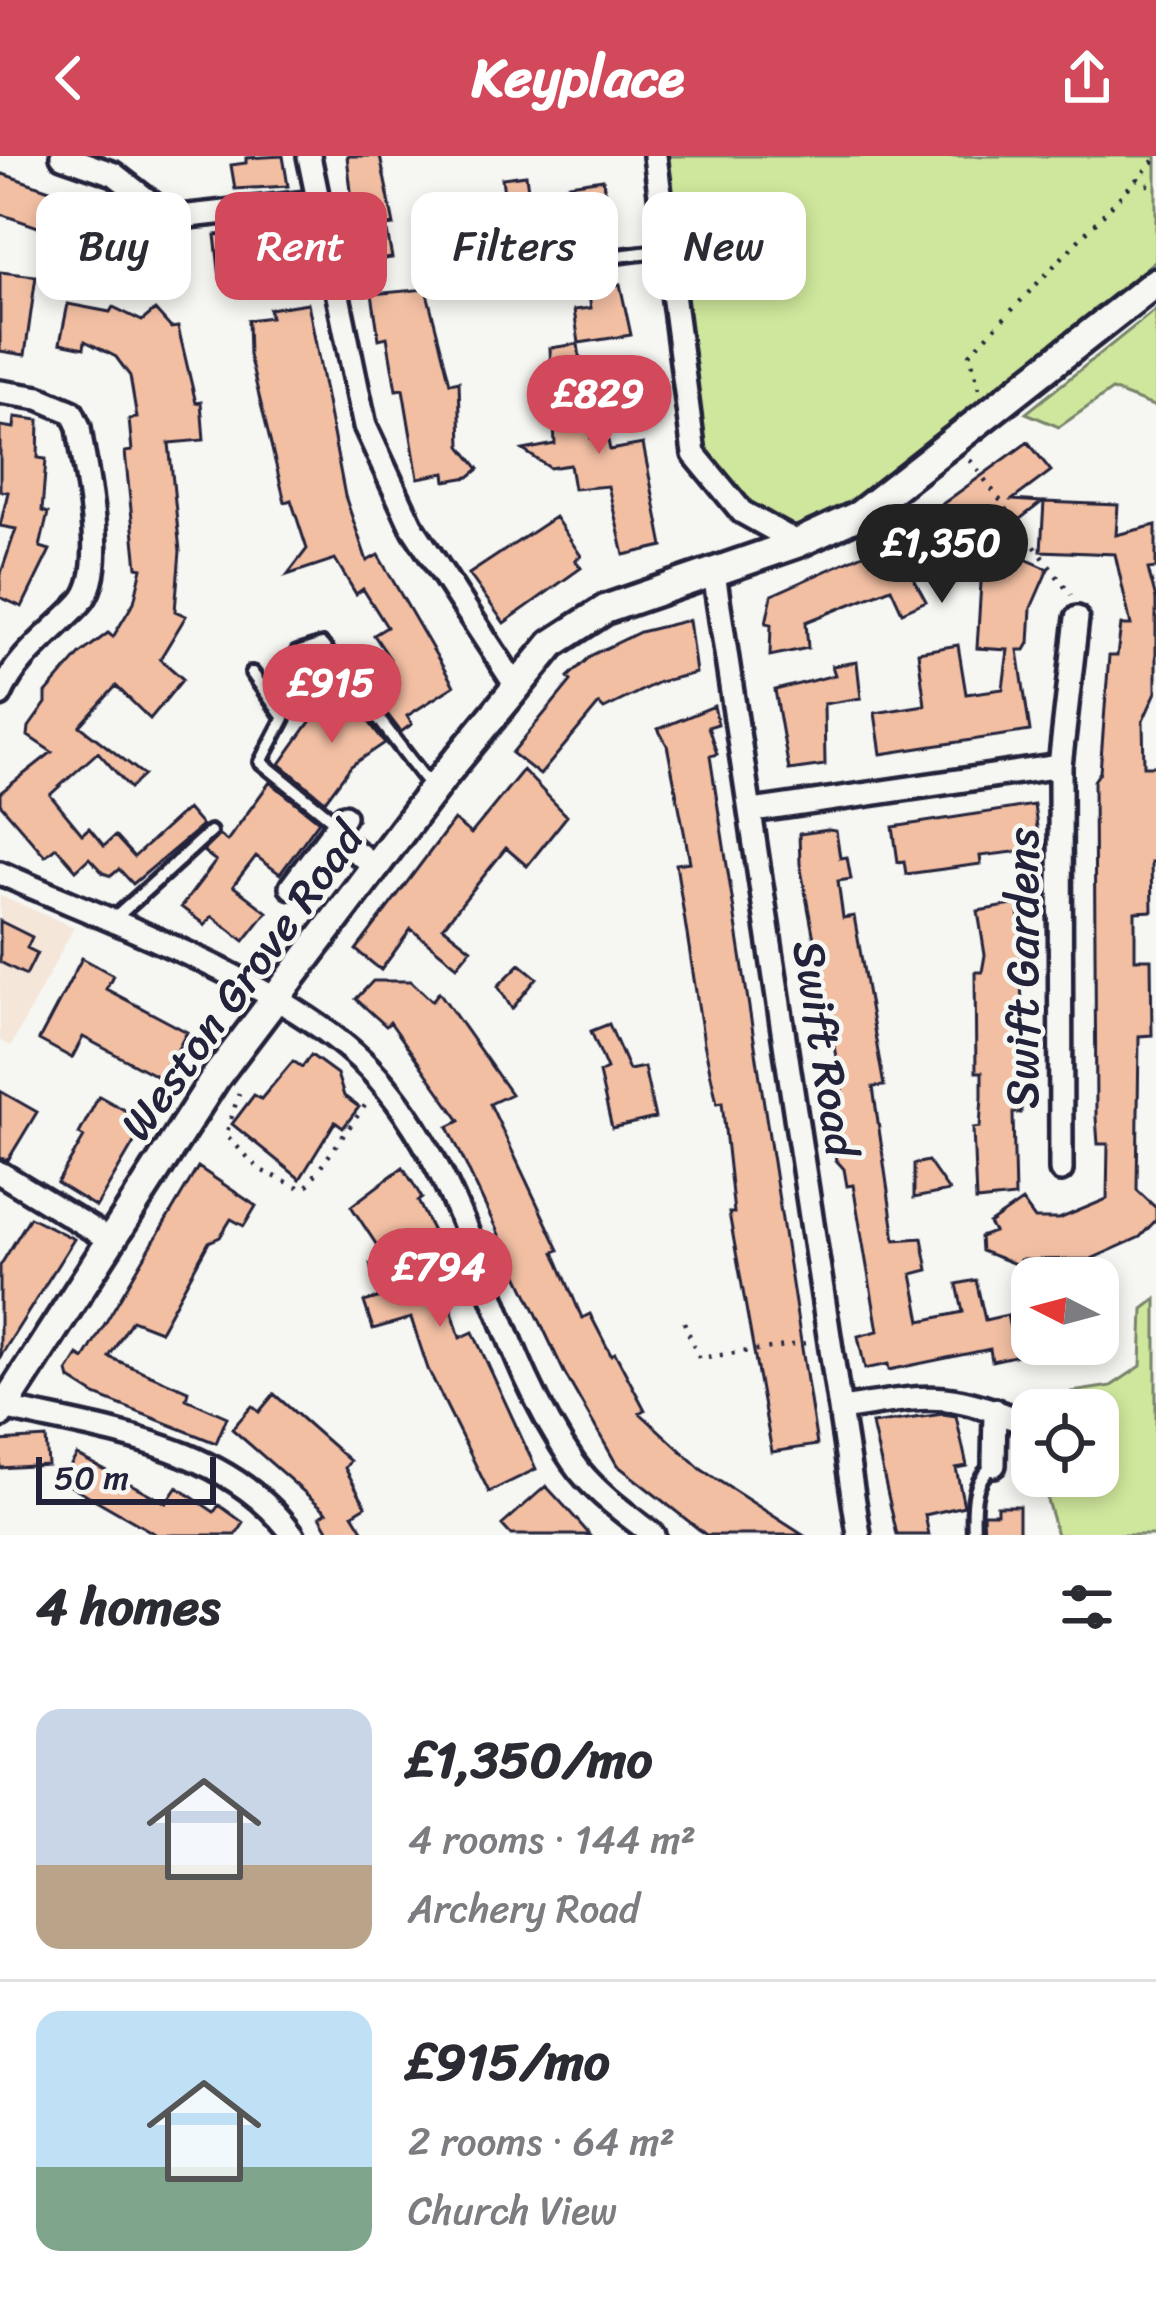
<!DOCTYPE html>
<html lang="en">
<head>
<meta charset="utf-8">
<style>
	body { margin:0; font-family:Sriracha,sans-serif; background:#f7f7f7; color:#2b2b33; height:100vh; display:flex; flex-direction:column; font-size:45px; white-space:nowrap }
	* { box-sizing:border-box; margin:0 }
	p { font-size:39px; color:#7c7c81 }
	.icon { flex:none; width:66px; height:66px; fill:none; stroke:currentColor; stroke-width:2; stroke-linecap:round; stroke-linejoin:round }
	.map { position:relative; height:1379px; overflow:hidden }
	.side { display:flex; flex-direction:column; background:#fff; flex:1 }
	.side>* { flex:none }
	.top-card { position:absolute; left:36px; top:36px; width:1086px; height:108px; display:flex; gap:24px }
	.needle { width:78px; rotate:276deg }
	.fabs { position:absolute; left:1011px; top:1101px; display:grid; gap:24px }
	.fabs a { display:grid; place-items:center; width:108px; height:108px; border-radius:24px; background:#fff; box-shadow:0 6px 18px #0003; font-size:60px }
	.scale { position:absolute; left:36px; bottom:30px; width:180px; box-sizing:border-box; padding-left:12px; border:6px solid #22223b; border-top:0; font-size:33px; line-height:42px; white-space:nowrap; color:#22223b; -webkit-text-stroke:9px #f6f6f2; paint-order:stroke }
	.price { position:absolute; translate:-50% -102px; padding:0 27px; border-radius:42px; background:#d1495b; color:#fff; font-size:39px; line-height:78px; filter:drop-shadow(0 3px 6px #0008) }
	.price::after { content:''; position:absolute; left:50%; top:72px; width:36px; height:27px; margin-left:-18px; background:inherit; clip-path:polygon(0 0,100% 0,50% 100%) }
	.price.active { background:#222; color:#fff }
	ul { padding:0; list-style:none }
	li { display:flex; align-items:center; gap:36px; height:300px; padding:0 36px }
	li+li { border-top:3px solid #e1e1e2 }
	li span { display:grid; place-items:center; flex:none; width:336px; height:240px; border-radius:24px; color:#555 }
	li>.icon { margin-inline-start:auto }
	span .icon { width:144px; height:144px; fill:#fffc; stroke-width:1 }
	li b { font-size:51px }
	h2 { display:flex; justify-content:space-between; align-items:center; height:144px; padding:0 36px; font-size:51px }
	.chip { padding:0 42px; border-radius:24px; background:#fff; box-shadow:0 6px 18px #0003; font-size:42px; line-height:108px }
	.chip.active { background:#d1495b; color:#fff }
	header { display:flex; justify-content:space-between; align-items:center; height:156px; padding:0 36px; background:#d1495b; color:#fff; font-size:54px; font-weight:700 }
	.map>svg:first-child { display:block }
	.built { fill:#f5e6da }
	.green { fill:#cfe79c; stroke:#78846c; stroke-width:3 }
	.building { fill:#f2bfa3; stroke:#22223b; stroke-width:3 }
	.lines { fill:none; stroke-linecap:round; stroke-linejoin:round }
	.service-casing { stroke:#22223b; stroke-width:20 }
	.minor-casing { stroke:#22223b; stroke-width:30 }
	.tertiary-casing { stroke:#22223b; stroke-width:36 }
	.path { stroke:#22223b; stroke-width:4.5; stroke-dasharray:3 9; stroke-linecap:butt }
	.service { stroke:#f6f6f2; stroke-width:10 }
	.minor { stroke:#f6f6f2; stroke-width:21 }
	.tertiary { stroke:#f6f6f2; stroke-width:27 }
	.labels { text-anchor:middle; stroke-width:9; stroke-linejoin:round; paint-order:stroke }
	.street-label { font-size:45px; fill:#22223b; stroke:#f6f6f2 }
</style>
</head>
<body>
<header><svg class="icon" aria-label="back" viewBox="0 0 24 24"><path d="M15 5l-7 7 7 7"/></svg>Keyplace<svg class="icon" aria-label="share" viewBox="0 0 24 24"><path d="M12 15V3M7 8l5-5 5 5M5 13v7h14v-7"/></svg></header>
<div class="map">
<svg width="1156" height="1379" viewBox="0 0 1156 1379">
	<rect width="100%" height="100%" fill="#f6f6f2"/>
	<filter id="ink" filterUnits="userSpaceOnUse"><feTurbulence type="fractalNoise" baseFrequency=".00833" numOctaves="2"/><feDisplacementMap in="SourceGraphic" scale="24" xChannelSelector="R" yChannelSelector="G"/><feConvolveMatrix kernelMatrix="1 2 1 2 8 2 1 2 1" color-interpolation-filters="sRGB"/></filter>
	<g filter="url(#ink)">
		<path class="built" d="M0 740 74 771 11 890 0 885Z"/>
		<path class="green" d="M655 0H1156V104L1005 225 1013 240 798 387 742 356 694 298Z
			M1156 153V251L1112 234 1059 271 1026 257Z
			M1156 1143V1379H1057L1040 1320H1098V1254H1063L1071 1236 1111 1230 1141 1210 1143 1153Z"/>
		<path class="building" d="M283 0 288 30 235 33 231 9 246 7V2Z
			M347 0H380L394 69 386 70 392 102 359 106Z
			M0 17 108 54 105 61 126 68 124 76 168 92 159 119 120 106V99L0 58Z
			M526 19 537 99 518 101 511 71 500 68 494 75 496 119 477 122 470 66 507 62 502 22Z
			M603 23 612 91 578 95 569 28Z
			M296 70 301 112 220 122 215 79Z
			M0 116 36 120 25 199 0 195Z
			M620 128 631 179 579 187 574 154 591 152 588 133Z
			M426 133 450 227 459 225 461 290 479 313 469 321 446 325 445 317 418 322 403 233 396 234 387 181 379 183 372 138Z
			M308 147 345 340 367 405 378 399 454 530 407 560 412 568 401 576 363 527 390 503 374 479 387 471 363 433 356 438 335 403 287 419 307 393 291 344 285 346 249 199 248 164 271 161 269 153Z
			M68 148 110 156 113 151 142 165 155 154 171 172 178 171 196 247 201 246 204 284 169 287 180 395 175 455 186 460 160 503 183 523 150 563 116 530 80 570 144 619 130 632 98 596 50 639 82 678 89 672 104 690 115 680 134 701 187 653 202 670 133 728 119 713 111 720 103 717 89 702 76 714 56 691 45 700 0 648V637L52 596 28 580 29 571 46 547V537L80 498 108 477 113 481 134 446 142 412 137 411 125 296 132 295 129 263 137 262 130 220 116 201 85 185 84 192 60 187Z
			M578 188 591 282 607 280 610 294 643 288 663 390 624 399 608 330 574 333 570 309 550 312 523 294 555 288 550 192Z
			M15 261 39 264 38 302 46 303 42 355 48 357 40 391 50 394 22 451 0 441V420L16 373 0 370 8 336 0 335V270L14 272Z
			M1028 286 1051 315 1012 344 1042 346 989 387 1048 413 1031 452 1029 487 1025 494H1018L1030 575 881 598 875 557 925 549 918 496 958 489 966 538 1003 533 1008 494 977 492 982 410 964 422 947 396 913 421 926 445 902 456 891 432 806 466 808 492 770 500 771 468 766 467 772 439 890 386Z
			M1044 346 1118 349 1116 379 1156 369V412L1148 413 1156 443V536L1143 565 1144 610H1156V706H1151L1152 755 1135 756V803H1151L1152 879 1139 880 1137 1034 1156 1052V1064L1140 1081 1091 1103 1020 1104 1018 1109 981 1095 980 1081 994 1076 989 1068 1022 1045 1035 1063H1059L1107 1043 1108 988H1098L1096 961 1094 625 1100 616 1109 500H1117L1121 469H1131L1115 398 1041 395Z
			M555 361 581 400 575 404 581 412 504 467 469 418Z
			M689 464 696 517 659 526 604 553 599 548 540 619 512 597 571 525 568 521 592 499 640 476Z
			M857 506 861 542 824 548 825 609 789 614 775 534 835 519 832 510Z
			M348 538 385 587 351 610 325 645 280 608 322 549Z
			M714 550 718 568 708 571 717 598 710 600 817 1289 772 1296 729 1057H734L722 946 717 947 704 887 676 708 690 706 667 589 658 573Z
			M523 614 567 660 527 710 506 692 443 771 471 793 457 810 411 773 381 814 356 794 454 664 471 678Z
			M270 626 319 665 280 718 256 700 233 730 267 756 244 785 212 760 205 769 181 751 216 705 203 695 219 679 227 685Z
			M1034 649 1040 693 980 700 981 708 906 718 904 705 898 706 893 671Z
			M828 674 836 675 840 702 847 701 851 723 838 725 843 762 854 760 884 930 873 931 895 1084 922 1082 928 1114 912 1118 921 1165 963 1156 957 1128 976 1124 985 1164 1007 1159 1010 1173 1032 1168V1196L992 1205 990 1193 889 1214 888 1208 865 1213 858 1180 878 1175 853 1029 847 1030 844 1013 836 1004 828 957 830 947 844 944 800 708 799 678Z
			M1018 748 1023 874 1021 957H1013L1015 1041 976 1045 973 972 980 971 982 940V916H976L975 816H982L985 799 978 755Z
			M0 765 32 781 27 792 37 797 26 819 0 806Z
			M82 802 113 819 106 833 187 876 162 923 83 881 72 902 39 884Z
			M520 808 537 822 512 853 498 830Z
			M373 825H411L432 845 439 836 511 938 490 948 559 1094 554 1096 582 1162 590 1158 611 1199 615 1197 645 1254 640 1257 702 1314 803 1379H706L617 1309 564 1216 448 971 460 965 390 866 386 870 356 843Z
			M609 868 629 914 644 911 655 962 612 972 599 917 607 913 591 875Z
			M311 899 337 918 344 940 359 951 343 972 335 966 300 1023 232 968 254 939 261 943 293 905 302 911Z
			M0 935 37 956 8 1004 0 1002Z
			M99 940 146 966 96 1051 57 1027 84 981 79 978Z
			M928 1005 949 1035 914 1042V1008Z
			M198 1011 256 1050 244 1070 231 1063 220 1081 209 1086 160 1175 132 1164 109 1201 188 1235 186 1243 227 1261 216 1287 95 1239 70 1223 68 1215 78 1199 84 1203Z
			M403 1011 422 1042 418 1045 439 1088 433 1091 460 1182 473 1176 536 1313 489 1336 428 1213 411 1162 373 1173 364 1146 381 1141 371 1110 413 1144 351 1050Z
			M30 1061 74 1083 0 1201V1110Z
			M274 1238 350 1305 345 1312 366 1350 353 1358 366 1379H331L320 1360 327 1356 232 1273 252 1250 259 1256Z
			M943 1258 956 1260 967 1310 956 1312 964 1350 925 1359 929 1379H897L872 1268Z
			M46 1282 48 1309 0 1312V1285Z
			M77 1299 166 1347 177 1331 214 1356 219 1349 244 1367 236 1379H157L61 1324Z
			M546 1330 569 1355 590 1379H511L502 1369Z
			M997 1350H1019V1379H984L983 1357H997Z"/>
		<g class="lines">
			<defs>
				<path id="service" d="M503 77 511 113 667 94
					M297 497 322 489 431 631
					M252 517 284 562 261 606 338 668
					M113 764 210 676
					M974 1379C973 1353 971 1325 994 1309"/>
				<path id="minor" d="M62 0 114 18 171 62 316 46
					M309 0 365 270 411 369 516 530
					M655 0 694 298 742 356 798 387
					M0 236 39 242 72 256 79 271C84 314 111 414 80 447 51 478 18 499 0 539
					M714 417 859 1379
					M753 655 1060 610
					M331 677 376 711
					M0 717C108 765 288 828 368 911 473 1020 489 1185 573 1306 593 1335 625 1357 653 1379
					M291 731 344 660
					M1061 1014 1060 610 1077 462
					M0 1017 110 1084
					M4 1252C105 1276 227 1288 293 1379
					M841 1253C934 1239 944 1233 1032 1270
					M994 1309 995 1254"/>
				<path id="tertiary" d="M0 1257 216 921 442 622 552 488 606 453 798 387 859 359 1156 126"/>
			</defs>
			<use href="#service" class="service-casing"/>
			<use href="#minor" class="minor-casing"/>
			<use href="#tertiary" class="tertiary-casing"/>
			<path class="path" d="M1137 22 1146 29 1156 28
				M979 233 970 198 1156 3
				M970 304 1071 439
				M239 937 226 979 260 1014 301 1032 307 1030 369 944
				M684 1166 699 1202 807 1187"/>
			<use href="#service" class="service"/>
			<use href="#minor" class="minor"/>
			<use href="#tertiary" class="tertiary"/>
		</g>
	</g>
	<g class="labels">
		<g class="street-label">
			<text transform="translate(1022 812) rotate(-90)" y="16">Swift Gardens</text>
			<text transform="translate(241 825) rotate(-54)" y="16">Weston Grove Road</text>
			<text transform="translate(826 892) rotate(81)" y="16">Swift Road</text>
		</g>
	</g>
</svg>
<div class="fabs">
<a><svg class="needle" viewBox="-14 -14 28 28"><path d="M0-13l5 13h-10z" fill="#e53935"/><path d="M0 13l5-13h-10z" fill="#7c7c81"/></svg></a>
<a><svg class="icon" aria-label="locate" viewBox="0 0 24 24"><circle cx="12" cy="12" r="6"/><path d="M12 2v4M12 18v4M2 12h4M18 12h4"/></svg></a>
</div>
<div class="scale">50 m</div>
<b class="price" style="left:599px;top:301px">£829</b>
<b class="price active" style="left:942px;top:450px">£1,350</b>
<b class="price" style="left:332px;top:590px">£915</b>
<b class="price" style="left:440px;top:1174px">£794</b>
<div class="top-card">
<a class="chip">Buy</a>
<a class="chip active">Rent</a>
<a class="chip">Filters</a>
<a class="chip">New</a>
</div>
</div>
<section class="side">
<h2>4 homes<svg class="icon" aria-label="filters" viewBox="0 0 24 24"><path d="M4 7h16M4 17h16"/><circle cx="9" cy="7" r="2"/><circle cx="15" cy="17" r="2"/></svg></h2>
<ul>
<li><span style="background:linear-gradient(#c9d6e8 65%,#b9a48a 0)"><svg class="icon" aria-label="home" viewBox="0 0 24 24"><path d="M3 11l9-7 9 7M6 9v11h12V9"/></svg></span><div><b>£1,350/mo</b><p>4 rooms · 144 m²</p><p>Archery Road</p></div></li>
<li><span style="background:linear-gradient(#bfe0f5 65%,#7fa58c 0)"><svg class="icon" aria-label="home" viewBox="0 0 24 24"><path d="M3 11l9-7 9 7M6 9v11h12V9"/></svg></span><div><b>£915/mo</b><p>2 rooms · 64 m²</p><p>Church View</p></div></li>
</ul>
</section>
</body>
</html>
